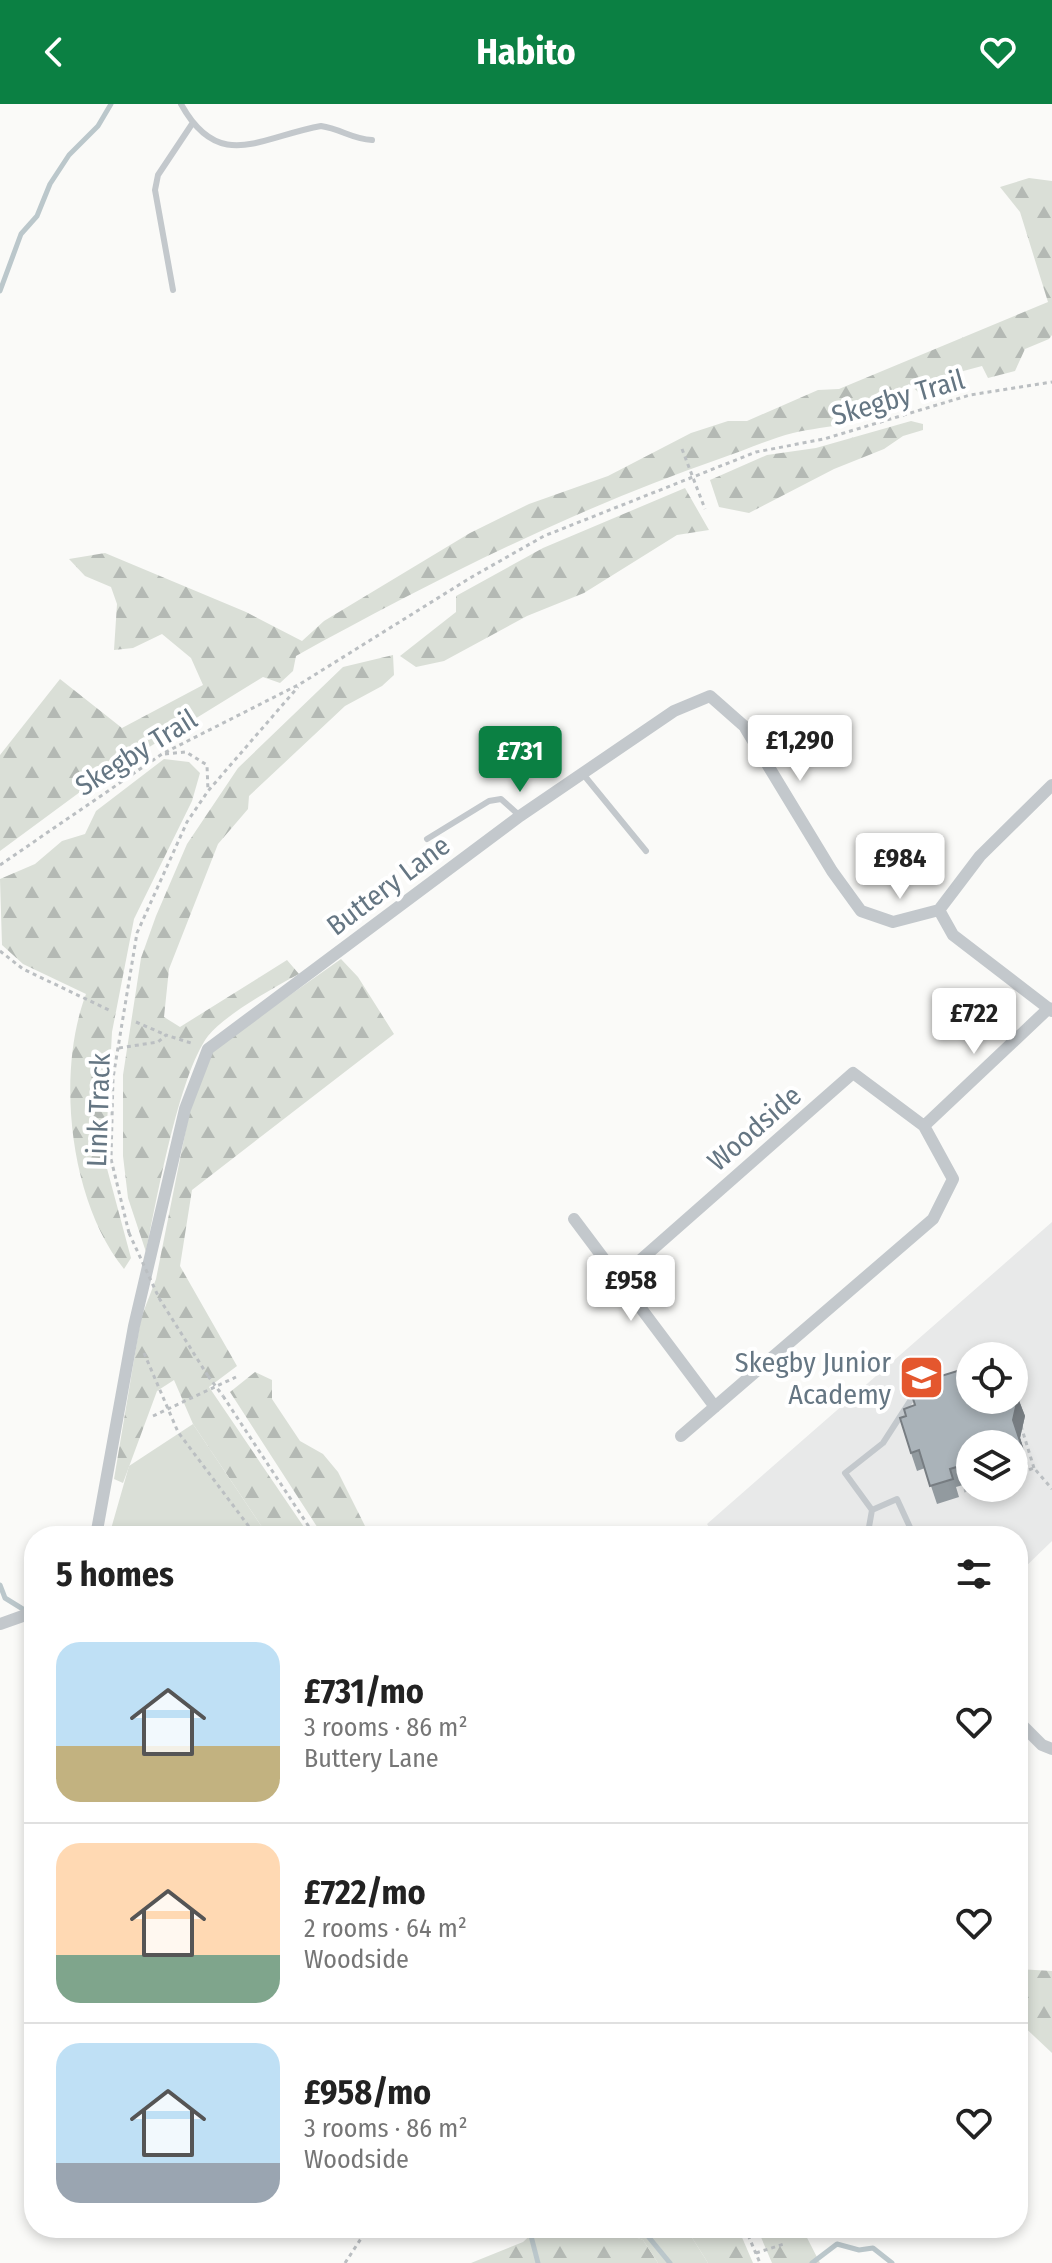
<!DOCTYPE html>
<html lang="en">
<head>
<meta charset="utf-8">
<style>
	body { margin:0; font-family:"Fira Sans Condensed",sans-serif; background:#f6f6f6; color:#222; height:100vh; display:flex; flex-direction:column; font-size:30px; white-space:nowrap }
	* { box-sizing:border-box; margin:0 }
	p { font-size:26px; color:#767676 }
	.icon { flex:none; width:44px; height:44px; fill:none; stroke:currentColor; stroke-width:2; stroke-linecap:round; stroke-linejoin:round }
	.map { position:relative; flex:1; overflow:hidden }
	.sheet { position:absolute; left:24px; top:1422px; width:1004px; height:712px; display:flex; flex-direction:column; background:#fff; border-radius:32px; box-shadow:0 4px 12px #0003 }
	.sheet>* { flex:none }
	.fabs { position:absolute; left:956px; top:1238px; display:grid; gap:16px }
	.fabs a { display:grid; place-items:center; width:72px; height:72px; border-radius:50%; background:#fff; box-shadow:0 4px 12px #0003; font-size:40px }
	.price { position:absolute; translate:-50% -68px; padding:0 18px; border-radius:8px; background:#fff; color:#222; font-size:26px; line-height:52px; filter:drop-shadow(0 2px 4px #0008) }
	.price::after { content:''; position:absolute; left:50%; top:48px; width:24px; height:18px; margin-left:-12px; background:inherit; clip-path:polygon(0 0,100% 0,50% 100%) }
	.price.current { background:#0b8043; color:#fff }
	ul { padding:0; list-style:none }
	li { display:flex; align-items:center; gap:24px; height:200px; padding:0 32px }
	li+li { border-top:2px solid #e0e0e0 }
	li span { display:grid; place-items:center; flex:none; width:224px; height:160px; border-radius:24px; color:#555 }
	li>.icon { margin-inline-start:auto }
	span .icon { width:96px; height:96px; fill:#fffc; stroke-width:1 }
	li b { font-size:34px }
	h2 { display:flex; justify-content:space-between; align-items:center; height:96px; padding:0 32px; font-size:34px }
	header { display:flex; justify-content:space-between; align-items:center; height:104px; padding:0 32px; background:#0b8043; color:#fff; font-size:36px; font-weight:700 }
	.map>svg:first-child { display:block }
	.built { fill:#e8e9e9; fill-rule:evenodd }
	.forest { fill:url(#forest-firs) }
	.park { fill:#dadfd7 }
	.lines { fill:none; stroke-linecap:round; stroke-linejoin:round }
	.stream { stroke:#bbc7cb; stroke-width:5 }
	.path { stroke:#bbbfc2; stroke-width:3; stroke-dasharray:4 4; stroke-linecap:butt }
	.service { stroke:#c3c8cc; stroke-width:6 }
	.minor { stroke:#c3c8cc; stroke-width:12 }
	.path-bridge { stroke:#bbbfc2; stroke-width:3; stroke-dasharray:4 4; stroke-linecap:butt }
	.wall { fill:#929a9f }
	.shaded-wall { fill:#777d82 }
	.building { fill:#aab3b9; stroke:#777d82; stroke-width:2 }
	.labels { text-anchor:middle; stroke-width:8; stroke-linejoin:round; paint-order:stroke }
	.street-label { font-size:28px; fill:#657683; stroke:#fff }
	.poi-label { font-size:28px; fill:#657683; stroke:#fff; text-anchor:end }
</style>
</head>
<body>
<header><svg class="icon" aria-label="back" viewBox="0 0 24 24"><path d="M15 5l-7 7 7 7"/></svg>Habito<svg class="icon" aria-label="heart" viewBox="0 0 24 24"><path d="M12 20l-8-8c-3-5 5-10 8-4 3-6 11-1 8 4z"/></svg></header>
<div class="map">
<svg width="1052" height="2159" viewBox="0 0 1052 2159">
	<defs>
		<pattern id="forest-firs" width="22" height="20" patternUnits="userSpaceOnUse" patternTransform="scale(2)"><rect width="22" height="20" fill="#dadfd7"/><path d="M5 1l3.5 6h-7zM16 11l3.5 6h-7z" fill="#b4b9b4"/></pattern>
	</defs>
	<rect width="100%" height="100%" fill="#fafaf8"/>
	<path class="built" d="M1052 1118V1437L1018 1470V1432H715L707 1420ZM970 1252H1014V1296H970ZM970 1340H1014V1384H970Z"/>
	<path class="forest" d="M1029 74 1052 77V231L1049 235 1025 245 1015 267 988 274 982 262 956 269 950 286 925 294 909 280 899 286 898 302C867 321 828 321 793 329 769 335 743 347 719 355 574 405 430 478 296 552L293 567 280 579 263 573 99 674 0 747V651L60 575 122 624 203 581 191 554 162 530 133 544 114 546 117 500 111 483 85 472 69 455 105 449 246 508 302 537 324 517 470 429 529 400 608 372 691 329 728 317H747L818 286 839 285 1048 198 1020 108 1000 83Z
		M911 317 923 320V326L903 332 884 345 834 365 749 409 719 403 710 376 767 351 816 344Z
		M685 384 709 426 677 431 584 489 527 512 444 557 416 563 400 552 456 508V492L543 444Z
		M393 551 394 571 382 582 345 602 249 692 248 705 218 740 169 865 164 913 180 923 287 856 299 870C273 884 226 910 208 932 179 970 156 1098 146 1148L128 1094 123 1052V971L141 854 156 812 187 740 238 664 343 563Z
		M164 655 189 658 200 669 192 697 134 815 112 928 105 1057 131 1154 124 1165C69 1097 56 969 86 890L23 860 2 841 0 775 35 760 62 737 85 730 96 707Z
		M341 855 358 873 394 930 192 1086 180 1162 237 1262 209 1283 310 1432H268L193 1320 174 1276 157 1287 123 1379 114 1375 141 1214 156 1175 190 1005 212 946Z
		M255 1268 272 1276V1295L300 1337 323 1350 338 1368 370 1432H323L230 1288Z
		M1018 1865 1052 1867V1949L1018 1917Z
		M538 2124H611L643 2136 658 2159H471L523 2138Z
		M686 2124H738L753 2159H708Z
		M757 2124H802L820 2159H772Z"/>
	<path class="park" d="M193 1320 268 1432H109L129 1362Z
		M611 2124H686L708 2159H658L643 2136Z"/>
	<g class="lines">
		<path class="stream" d="M0 187 21 130 37 112 50 80 69 51 98 22 111 0
			M0 1481 5 1494 26 1507
			M510 2124 514 2130 529 2124 538 2159
			M633 2124 642 2125 670 2159
			M812 2159 837 2140 859 2146 873 2144 892 2159"/>
		<path class="path" d="M165 650 186 648 207 661 208 687
			M0 761 162 650 300 580 470 474 544 432 756 348 824 335 970 291 1052 278
			M0 847 23 865 109 906
			M136 918 166 931
			M119 944 158 938 166 931 194 940
			M129 1129 111 1055 113 974 137 829 187 718 208 687 298 583
			M159 1194 208 1272
			M144 1249 178 1328 256 1432
			M223 1292 315 1432
			M153 1312 236 1273
			M1021 1322 1034 1364
			M1014 1371 1034 1364 1052 1385
			M964 1387 973 1384
			M745 2124 760 2159
			M756 2149 784 2140
			M345 2159 368 2124"/>
		<path class="service" d="M181 0C219 69 260 33 321 22 341 25 352 35 372 36
			M173 186 155 86 158 71 192 20
			M583 670 646 747
			M427 735 489 697 501 695 520 712
			M872 1406 845 1369 883 1339 914 1291
			M853 1432 869 1423 872 1406 897 1395 914 1432"/>
		<path class="minor" d="M939 806 953 831 1052 907
			M924 1022 1049 904
			M574 1115 715 1303
			M620 1174 853 969 924 1022 953 1075 933 1115 681 1332
			M96 1432 134 1222 185 1005 208 945 520 712 674 607 710 592 744 622 832 767 861 807 893 818 939 806 980 752 1052 681
			M0 1520 34 1508
			M1018 1617 1042 1641 1052 1645"/>
		<path class="path-bridge" d="M682 345 705 405
			M129 1129 159 1194
			M208 1272 223 1292"/>
	</g>
	<path class="wall" d="M1018 1294 1025 1312 1020 1334 1028 1361 1014 1365V1340H970V1379L956 1383 959 1393 937 1400 925 1364 917 1367 911 1349 906 1312 915 1301Z"/>
	<path class="shaded-wall" d="M1018 1294 1025 1312 1020 1334 1028 1361 1013 1316Z"/>
	<path class="building" d="M970 1263V1296H1014V1291L1018 1294 1013 1316 1022 1343 1014 1345V1340H970V1359L950 1365 953 1375 930 1382 919 1346 911 1349 900 1314 906 1312 904 1305 915 1301 909 1282Z"/>
	<defs>
		<symbol id="school-square" viewBox="-11 -11 22 22"><rect x="-9" y="-9" width="18" height="18" rx="4" fill="#e4572e" stroke="#fff"/><path d="M0-5L7-2L0 1L-7-2ZM-4 1L0 2.5L4 1V4Q0 6-4 4Z" fill="#fff"/></symbol>
	</defs>
	<g fill-rule="evenodd">
		<use href="#school-square" x="896" y="1248" width="51" height="51"/>
	</g>
	<g class="labels">
		<g class="street-label">
			<text transform="translate(898 293) rotate(-16)" y="10">Skegby Trail</text>
			<text transform="translate(136 648) rotate(-32)" y="10">Skegby Trail</text>
			<text transform="translate(388 781) rotate(-37)" y="10">Buttery Lane</text>
			<text transform="translate(98 1006) rotate(-88)" y="10">Link Track</text>
			<text transform="translate(754 1024) rotate(-41)" y="10">Woodside</text>
		</g>
		<g class="poi-label">
			<text x="891" y="1268">Skegby Junior<tspan x="891" dy="32">Academy</tspan></text>
		</g>
	</g>
</svg>
<div class="fabs">
<a><svg class="icon" aria-label="locate" viewBox="0 0 24 24"><circle cx="12" cy="12" r="6"/><path d="M12 2v4M12 18v4M2 12h4M18 12h4"/></svg></a>
<a><svg class="icon" aria-label="layers" viewBox="0 0 24 24"><path d="M12 4l9 5-9 5-9-5zM3 14l9 5 9-5"/></svg></a>
</div>
<b class="price" style="left:800px;top:679px">£1,290</b>
<b class="price current" style="left:520px;top:690px">£731</b>
<b class="price" style="left:900px;top:797px">£984</b>
<b class="price" style="left:974px;top:952px">£722</b>
<b class="price" style="left:631px;top:1219px">£958</b>
<section class="sheet">
<h2>5 homes<svg class="icon" aria-label="filters" viewBox="0 0 24 24"><path d="M4 7h16M4 17h16"/><circle cx="9" cy="7" r="2"/><circle cx="15" cy="17" r="2"/></svg></h2>
<ul>
<li><span style="background:linear-gradient(#bfe0f5 65%,#c2b280 0)"><svg class="icon" aria-label="home" viewBox="0 0 24 24"><path d="M3 11l9-7 9 7M6 9v11h12V9"/></svg></span><div><b>£731/mo</b><p>3 rooms · 86 m²</p><p>Buttery Lane</p></div><svg class="icon" aria-label="heart" viewBox="0 0 24 24"><path d="M12 20l-8-8c-3-5 5-10 8-4 3-6 11-1 8 4z"/></svg></li>
<li><span style="background:linear-gradient(#ffd9b3 70%,#7fa58c 0)"><svg class="icon" aria-label="home" viewBox="0 0 24 24"><path d="M3 11l9-7 9 7M6 9v11h12V9"/></svg></span><div><b>£722/mo</b><p>2 rooms · 64 m²</p><p>Woodside</p></div><svg class="icon" aria-label="heart" viewBox="0 0 24 24"><path d="M12 20l-8-8c-3-5 5-10 8-4 3-6 11-1 8 4z"/></svg></li>
<li><span style="background:linear-gradient(#bfe0f5 75%,#9aa5b1 0)"><svg class="icon" aria-label="home" viewBox="0 0 24 24"><path d="M3 11l9-7 9 7M6 9v11h12V9"/></svg></span><div><b>£958/mo</b><p>3 rooms · 86 m²</p><p>Woodside</p></div><svg class="icon" aria-label="heart" viewBox="0 0 24 24"><path d="M12 20l-8-8c-3-5 5-10 8-4 3-6 11-1 8 4z"/></svg></li>
</ul>
</section>
</div>
</body>
</html>
